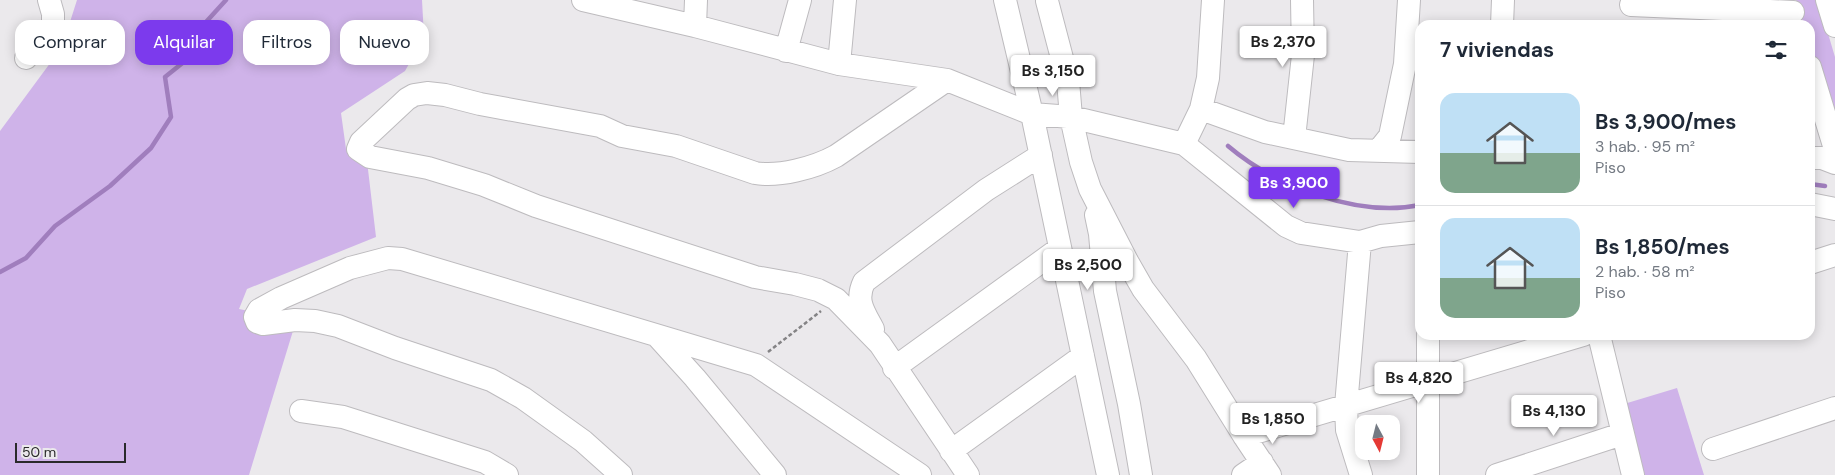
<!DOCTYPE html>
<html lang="es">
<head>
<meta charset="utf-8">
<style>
	body { margin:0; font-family:"DM Sans",sans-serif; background:#f2f2f3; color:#1f2937; height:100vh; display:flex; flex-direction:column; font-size:19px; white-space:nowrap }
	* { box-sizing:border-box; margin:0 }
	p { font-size:16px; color:#747a83 }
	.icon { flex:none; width:28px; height:28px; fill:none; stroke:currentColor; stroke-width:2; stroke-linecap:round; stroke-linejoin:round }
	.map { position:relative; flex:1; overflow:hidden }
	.panel { position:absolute; left:1415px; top:20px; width:400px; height:320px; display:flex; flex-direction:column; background:#fff; border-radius:15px; box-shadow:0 2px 12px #0003 }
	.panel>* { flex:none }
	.guide { position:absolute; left:15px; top:20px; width:475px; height:45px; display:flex; gap:10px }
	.needle { width:32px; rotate:173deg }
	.controls { position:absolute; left:1355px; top:415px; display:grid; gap:10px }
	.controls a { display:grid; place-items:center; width:45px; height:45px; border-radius:10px; background:#fff; box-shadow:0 2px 12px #0003; font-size:25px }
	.scale { position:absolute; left:15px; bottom:12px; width:111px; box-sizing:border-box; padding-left:5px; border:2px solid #2a2a2b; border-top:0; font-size:14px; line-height:18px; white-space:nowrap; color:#2a2a2b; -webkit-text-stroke:4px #ebe9ec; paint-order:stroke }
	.price { position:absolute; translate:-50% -42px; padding:0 11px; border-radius:5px; background:#fff; color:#222; font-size:16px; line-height:32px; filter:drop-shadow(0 1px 2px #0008) }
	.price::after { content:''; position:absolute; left:50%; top:30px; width:15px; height:11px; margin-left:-8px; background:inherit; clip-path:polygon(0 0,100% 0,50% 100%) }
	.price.selected { background:#7c3aed; color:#fff }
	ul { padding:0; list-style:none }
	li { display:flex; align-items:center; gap:15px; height:125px; padding:0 25px }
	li+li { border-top:1px solid #e0e1e3 }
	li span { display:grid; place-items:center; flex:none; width:140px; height:100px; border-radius:15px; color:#555 }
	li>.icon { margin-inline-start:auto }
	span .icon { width:60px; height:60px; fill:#fffc; stroke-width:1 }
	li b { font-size:21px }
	h2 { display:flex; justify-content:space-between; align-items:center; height:60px; padding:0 25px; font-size:21px }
	.chip { padding:0 18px; border-radius:15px; background:#fff; box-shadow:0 2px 12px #0003; font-size:18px; line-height:45px }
	.chip.selected { background:#7c3aed; color:#fff }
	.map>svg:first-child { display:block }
	.green { fill:#cfb3e9 }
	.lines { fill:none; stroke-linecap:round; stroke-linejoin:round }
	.stream { stroke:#a07ebd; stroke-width:4.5 }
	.minor-casing { stroke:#bdbbbe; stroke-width:24 }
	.path { stroke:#848385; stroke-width:2.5; stroke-dasharray:4 2.5; stroke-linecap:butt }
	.minor { stroke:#fff; stroke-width:22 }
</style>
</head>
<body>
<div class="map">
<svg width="1835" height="475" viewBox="0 0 1835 475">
	<rect width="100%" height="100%" fill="#ebe9ec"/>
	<path class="green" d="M77 0H422L424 37 405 71 341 113 346 149 367 161 376 237 247 289 239 309 296 321 249 475H0V131L62 47Z
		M1796 0H1818L1835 57V126L1810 45V25H1804Z
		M1677 388 1704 475H1642L1624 404Z"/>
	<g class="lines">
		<path class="stream" d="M1228 146C1275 186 1358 218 1420 205
			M1810 184 1825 186
			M0 272 26 258 55 226 110 186 151 148 171 117 165 77 190 57 206 22 226 0"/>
		<defs>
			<path id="minor" d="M583 0 695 26 839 64 947 80 1032 114 1071 117 1184 144 1286 226 1301 233 1360 242 1381 236 1420 232
				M1005 0 1032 114 1108 475
				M1827 0 1835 26
				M1047 1 1068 81 1071 117 1081 162 1090 189 1127 261 1143 289 1196 359 1244 436 1270 475
				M1631 5 1793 12
				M1502 25 1503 0
				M695 26 696 0
				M786 51 800 0
				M26 58 53 28V14L49 0
				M839 64 845 0
				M1810 67 1835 149
				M947 80 836 156C814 168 779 177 755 173L676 146 622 136 600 126 480 104 445 95 427 93 414 95 407 99 361 142 358 149 370 157 428 168 484 185 536 206 755 277 795 284 818 290 836 299 880 344 968 475
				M1201 109 1208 78 1213 0
				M1294 138 1303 55 1302 0
				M1184 144 1201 109 1265 132 1349 150 1420 152
				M1378 151 1390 136 1405 64 1409 0
				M1810 158H1822L1835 163
				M1810 204 1835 209
				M1096 215 1100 234 1105 291 1129 404 1141 475
				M1360 242 1346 406 1347 430 1361 475
				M1810 263 1835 255
				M873 329C864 312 855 301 864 282L986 190 1041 155
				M1599 335 1633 475
				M658 337 695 378 775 475
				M894 368 1060 248
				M301 411 343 417 485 462 507 475
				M1244 436 1583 335
				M1713 449 1835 408
				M951 451 1083 356
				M621 475 583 441 523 398 491 380 395 348 338 326 315 321 295 320 263 324 257 322 255 317 259 310 281 298 350 268 388 258 402 259 756 365 920 475
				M1243 475 1262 462
				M1428 475V335
				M1497 475 1622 434"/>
		</defs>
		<use href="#minor" class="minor-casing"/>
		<path class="path" d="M768 352 821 311"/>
		<use href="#minor" class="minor"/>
	</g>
</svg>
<div class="controls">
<a><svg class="needle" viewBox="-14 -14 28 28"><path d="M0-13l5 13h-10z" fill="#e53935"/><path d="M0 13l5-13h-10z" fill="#747a83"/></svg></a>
</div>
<div class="scale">50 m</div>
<b class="price" style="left:1283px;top:68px">Bs 2,370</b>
<b class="price" style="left:1053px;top:97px">Bs 3,150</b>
<b class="price selected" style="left:1294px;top:209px">Bs 3,900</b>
<b class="price" style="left:1088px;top:291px">Bs 2,500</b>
<b class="price" style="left:1419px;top:404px">Bs 4,820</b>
<b class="price" style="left:1554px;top:437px">Bs 4,130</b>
<b class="price" style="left:1273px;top:445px">Bs 1,850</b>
<div class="guide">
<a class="chip">Comprar</a>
<a class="chip selected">Alquilar</a>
<a class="chip">Filtros</a>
<a class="chip">Nuevo</a>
</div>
<section class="panel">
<h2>7 viviendas<svg class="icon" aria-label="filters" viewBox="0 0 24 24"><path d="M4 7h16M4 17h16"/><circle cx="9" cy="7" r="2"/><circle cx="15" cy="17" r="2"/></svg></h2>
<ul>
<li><span style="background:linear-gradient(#bfe0f5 60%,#7fa58c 0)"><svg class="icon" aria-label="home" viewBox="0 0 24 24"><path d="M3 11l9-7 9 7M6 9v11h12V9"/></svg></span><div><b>Bs 3,900/mes</b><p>3 hab. · 95 m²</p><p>Piso</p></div></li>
<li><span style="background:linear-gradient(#bfe0f5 60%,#7fa58c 0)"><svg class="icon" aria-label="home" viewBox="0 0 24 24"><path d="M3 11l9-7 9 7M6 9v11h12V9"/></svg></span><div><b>Bs 1,850/mes</b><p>2 hab. · 58 m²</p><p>Piso</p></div></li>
</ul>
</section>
</div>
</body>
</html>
